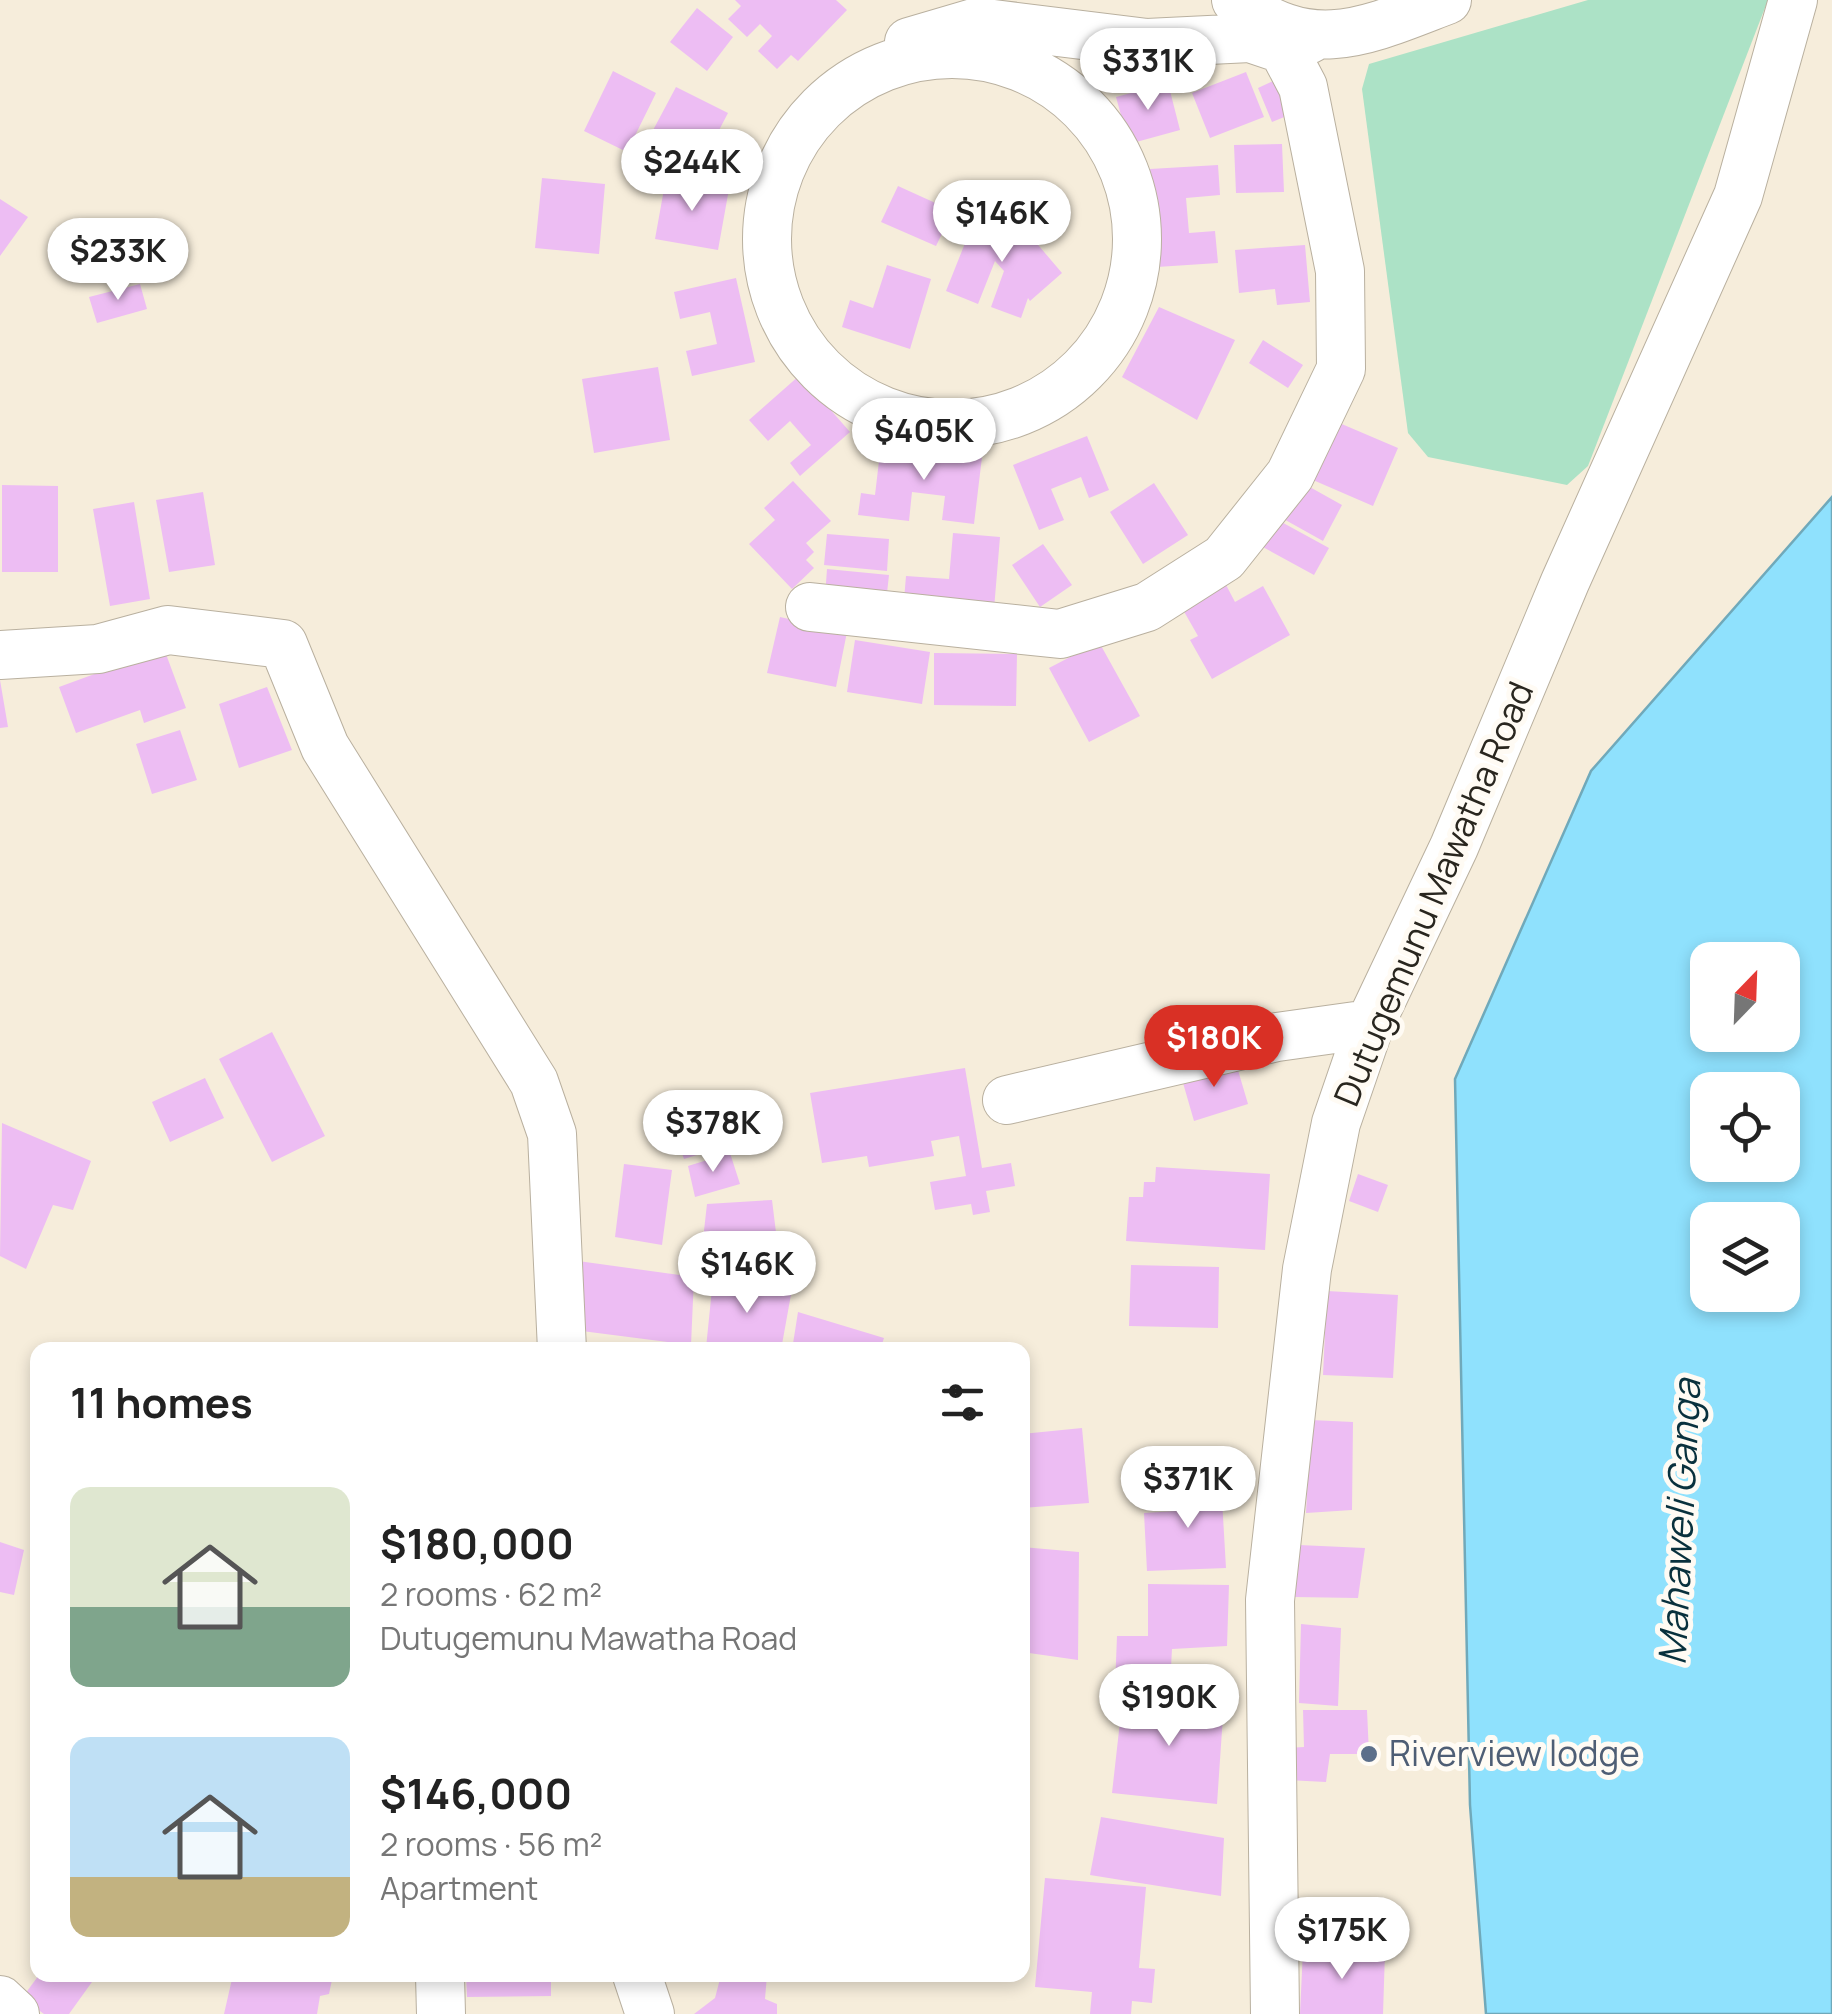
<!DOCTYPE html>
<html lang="en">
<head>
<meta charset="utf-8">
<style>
	body { margin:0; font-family:Manrope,sans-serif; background:#f6f6f6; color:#222; height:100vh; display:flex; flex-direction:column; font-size:38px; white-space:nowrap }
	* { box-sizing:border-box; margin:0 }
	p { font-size:32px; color:#767676 }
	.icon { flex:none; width:55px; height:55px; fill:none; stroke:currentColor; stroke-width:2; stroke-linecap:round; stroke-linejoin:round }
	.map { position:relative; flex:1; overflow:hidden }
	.drawer { position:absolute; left:30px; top:1342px; width:1000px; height:640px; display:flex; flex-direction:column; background:#fff; border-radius:20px; box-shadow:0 5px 15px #0003 }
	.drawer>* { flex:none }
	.needle { width:65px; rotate:23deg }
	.controls { position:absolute; left:1690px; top:942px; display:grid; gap:20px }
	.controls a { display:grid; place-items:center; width:110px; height:110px; border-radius:20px; background:#fff; box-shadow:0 5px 15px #0003; font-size:50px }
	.price { position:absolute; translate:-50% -85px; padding:0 22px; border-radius:35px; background:#fff; color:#222; font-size:32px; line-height:65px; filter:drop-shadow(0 2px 5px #0008) }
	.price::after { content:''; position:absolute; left:50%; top:60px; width:30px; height:22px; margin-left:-15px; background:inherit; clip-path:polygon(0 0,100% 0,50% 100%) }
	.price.on { background:#d93025; color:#fff }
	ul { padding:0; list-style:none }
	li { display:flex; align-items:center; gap:30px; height:250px; padding:0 40px }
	li span { display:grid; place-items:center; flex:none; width:280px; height:200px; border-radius:20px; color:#555 }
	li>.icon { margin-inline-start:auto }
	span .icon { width:120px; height:120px; fill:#fffc; stroke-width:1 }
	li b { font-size:42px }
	h2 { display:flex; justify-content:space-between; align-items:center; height:120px; padding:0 40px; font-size:42px }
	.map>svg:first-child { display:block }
	.green { fill:#ace2c6 }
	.water { fill:#8fe1fd; stroke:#70a9ba; stroke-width:2.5; fill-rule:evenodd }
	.building { fill:#edbdf3 }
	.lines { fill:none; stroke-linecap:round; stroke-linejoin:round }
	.minor-casing { stroke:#b9b09f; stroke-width:50 }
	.minor { stroke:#fff; stroke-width:48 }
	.service-dot { fill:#5c6f8a; stroke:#fffbf4; stroke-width:4 }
	.labels { text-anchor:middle; stroke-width:10; stroke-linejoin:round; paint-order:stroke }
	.street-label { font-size:35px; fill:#29261f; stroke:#fffbf4 }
	.service-label { font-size:35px; fill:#4e5e75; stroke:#fffbf4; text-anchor:start }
	.water-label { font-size:38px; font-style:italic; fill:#09313d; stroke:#fffbf4 }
</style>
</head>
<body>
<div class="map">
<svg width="1832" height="2014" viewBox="0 0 1832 2014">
	<rect width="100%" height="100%" fill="#f6eddb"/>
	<path class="green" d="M1588 0H1768L1588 466 1567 485 1428 457 1408 433 1362 89 1369 64Z"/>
	<path class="water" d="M1832 497V2014H1486L1470 1805 1455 1079 1591 771ZM1708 960H1782V1035H1708ZM1708 1090H1782V1165H1708ZM1708 1220H1782V1295H1708Z"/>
	<path class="building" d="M735 0H836L847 10 798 61 791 55 777 69 758 51 772 36 760 24 747 37 728 19 741 6Z
		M697 8 733 37 707 71 670 42Z
		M613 71 656 93 627 152 584 131Z
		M1246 72 1264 117 1210 138 1192 93Z
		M1284 76 1299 111 1272 122 1258 88Z
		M1168 83 1180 130 1129 144 1116 97Z
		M676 87 728 113 695 176 643 149Z
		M1282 144 1284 192 1236 193 1234 145Z
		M1218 165 1220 195 1186 198 1189 233 1215 231 1218 263 1157 267 1150 169Z
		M542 178 605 184 599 254 535 248Z
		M666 178 729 189 718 250 655 239Z
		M898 186 953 211 936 246 881 222Z
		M0 199 28 217 0 256Z
		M977 213 1008 225 1016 219 1062 273 1030 301 1028 298 1021 318 991 307 1004 271 995 261 978 304 946 291Z
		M1305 245 1310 302 1277 305 1275 289 1239 293 1235 250Z
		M887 265 931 279 910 349 842 327 850 300 873 308Z
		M736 278 755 362 692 376 686 351 717 344 710 312 680 319 674 292Z
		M140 284 147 309 97 323 89 297Z
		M1159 307 1235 340 1197 420 1122 377Z
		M1263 340 1303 365 1288 388 1249 363Z
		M658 367 670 440 594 453 582 379Z
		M800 375 850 432 800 476 790 463 811 445 790 421 768 441 749 420Z
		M1330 419 1398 448 1373 506 1306 477Z
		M1087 436 1109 490 1089 498 1081 477 1051 489 1064 520 1039 530 1013 465Z
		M881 444 982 457 974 524 942 520 945 496 912 492 909 521 858 515 861 493 875 495Z
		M793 481 831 521 806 543 814 552 806 560 814 568 792 589 749 544 775 520 764 508Z
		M1299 481 1342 505 1323 541 1280 517Z
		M1154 483 1188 535 1143 564 1110 512Z
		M2 485 58 486V572H2Z
		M203 492 215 565 169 572 156 500Z
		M134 502 150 599 110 606 93 509Z
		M1276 519 1329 548 1314 575 1261 546Z
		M953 533 1000 537 994 609 904 600 906 576 949 579Z
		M827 534 889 539 887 571 824 565Z
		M1043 544 1072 585 1040 607 1012 565Z
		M827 569 889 575 886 602 825 597Z
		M1225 583 1235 602 1263 586 1290 635 1212 679 1190 640 1198 636 1182 608Z
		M780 617 847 632 836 687 767 673Z
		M160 638 186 708 144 723 140 710 76 733 59 687 122 664Z
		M855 640 930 652 922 704 847 692Z
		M1099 642 1140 716 1089 742 1049 668Z
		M934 653 1017 654 1016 706 934 705Z
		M0 680 8 727 0 728Z
		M267 687 292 750 239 768 219 704Z
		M180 730 197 780 152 794 136 744Z
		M272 1032 325 1136 272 1162 219 1059Z
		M1235 1060 1248 1104 1194 1121 1181 1076Z
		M965 1068 982 1168 1011 1163 1015 1186 986 1191 990 1212 973 1215 971 1204 935 1210 930 1182 966 1176 959 1136 931 1141 934 1156 869 1167 867 1156 822 1163 810 1093Z
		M205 1078 224 1118 170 1142 152 1102Z
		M722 1116 729 1145 684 1159 671 1123Z
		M2 1123 91 1161 73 1210 53 1205 26 1269 0 1256Z
		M730 1153 740 1184 695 1197 688 1166Z
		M624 1164 672 1170 662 1245 615 1237Z
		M1156 1167 1270 1174 1265 1250 1126 1241 1129 1197H1143L1144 1182H1155Z
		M1358 1174 1388 1185 1378 1212 1349 1201Z
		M772 1200 780 1265 701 1257 707 1204Z
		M578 1261 694 1277 691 1345 574 1330Z
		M1131 1265 1219 1267 1218 1328 1129 1326Z
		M713 1279 792 1289 781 1350 706 1348Z
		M1327 1291 1398 1295 1393 1378 1323 1375Z
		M798 1312 884 1338 880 1350H792Z
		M1311 1420 1353 1422 1352 1510 1306 1513Z
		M1082 1428 1089 1503 1022 1508V1434Z
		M1221 1482 1226 1568 1147 1571 1144 1513 1177 1511 1175 1484Z
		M0 1542 24 1550 14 1595 0 1592Z
		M1299 1545 1365 1548 1358 1598 1295 1597Z
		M1022 1547 1079 1552 1078 1660 1022 1652Z
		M1148 1584 1229 1585 1227 1646 1172 1649 1170 1685 1115 1687 1117 1636H1148Z
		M1301 1624 1341 1628 1338 1706 1299 1703Z
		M1123 1695 1224 1701 1217 1804 1112 1793Z
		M1303 1710H1367L1369 1754H1330L1326 1782 1287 1780V1748L1304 1747Z
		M1101 1817 1224 1838 1221 1896 1090 1875Z
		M1045 1878 1146 1887 1139 1968 1155 1969 1152 2003 1132 2001 1131 2014H1090L1092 1992 1035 1987Z
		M1303 1949 1385 1952 1383 2014H1300Z
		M39 1975H97L69 2014H44L22 1998Z
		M244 1975H333L329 1994 320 1996 317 2014H224L232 1979 243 1981Z
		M466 1975H551V1996L467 1997Z
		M721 1975H767L765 1999 777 2004V2014H694L715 1998Z"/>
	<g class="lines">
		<defs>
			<path id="minor" d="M1236 0C1312 59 1366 31 1447 0
				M909 42 977 22 1147 43 1250 38 1283 49 1310 39
				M767 239a185 185 0 1 1 370 0a185 185 0 1 1-370 0Z
				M810 607 1060 634 1147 607 1224 558 1290 475 1341 369 1340 271 1303 87 1283 49
				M0 655 98 649 168 630 283 644 325 747 534 1082 552 1134 562 1350
				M1007 1100 1277 1037 1370 1024
				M440 1975 441 2014
				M637 1975 650 2014
				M0 2000 15 2014
				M1275 2014 1270 1600 1307 1269 1336 1123 1370 1024 1454 847 1565 582 1738 196 1793 0"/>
		</defs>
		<use href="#minor" class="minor-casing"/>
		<use href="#minor" class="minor"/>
	</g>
	<circle class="service-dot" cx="1369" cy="1754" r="10"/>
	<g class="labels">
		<g class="street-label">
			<text transform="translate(1434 894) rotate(-67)" y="12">Dutugemunu Mawatha Road</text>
		</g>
		<g class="service-label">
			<text x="1389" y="1766">Riverview lodge</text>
		</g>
		<g class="water-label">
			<text transform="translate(1680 1522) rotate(-87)" y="13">Mahaweli Ganga</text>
		</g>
	</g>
</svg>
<div class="controls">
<a><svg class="needle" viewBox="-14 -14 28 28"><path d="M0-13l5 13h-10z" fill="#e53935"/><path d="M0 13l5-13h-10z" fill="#767676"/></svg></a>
<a><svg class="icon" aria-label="locate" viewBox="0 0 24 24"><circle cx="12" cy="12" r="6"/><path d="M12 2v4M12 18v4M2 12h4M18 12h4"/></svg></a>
<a><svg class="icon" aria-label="layers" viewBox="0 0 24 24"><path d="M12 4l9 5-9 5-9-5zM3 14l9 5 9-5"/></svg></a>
</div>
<b class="price" style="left:1148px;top:113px">$331K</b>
<b class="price" style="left:692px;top:214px">$244K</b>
<b class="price" style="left:1002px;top:265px">$146K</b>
<b class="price" style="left:118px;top:303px">$233K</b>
<b class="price" style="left:924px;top:483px">$405K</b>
<b class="price on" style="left:1214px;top:1090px">$180K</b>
<b class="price" style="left:713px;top:1175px">$378K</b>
<b class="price" style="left:747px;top:1316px">$146K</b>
<b class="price" style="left:1188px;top:1531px">$371K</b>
<b class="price" style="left:1169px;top:1749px">$190K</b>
<b class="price" style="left:1342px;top:1982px">$175K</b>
<section class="drawer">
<h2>11 homes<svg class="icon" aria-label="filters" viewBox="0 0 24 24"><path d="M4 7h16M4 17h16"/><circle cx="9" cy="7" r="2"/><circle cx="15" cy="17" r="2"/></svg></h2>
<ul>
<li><span style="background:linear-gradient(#dfe7d0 60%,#7fa58c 0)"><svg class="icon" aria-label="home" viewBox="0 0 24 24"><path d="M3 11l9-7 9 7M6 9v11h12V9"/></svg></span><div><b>$180,000</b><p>2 rooms · 62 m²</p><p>Dutugemunu Mawatha Road</p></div></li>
<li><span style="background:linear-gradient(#bfe0f5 70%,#c2b280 0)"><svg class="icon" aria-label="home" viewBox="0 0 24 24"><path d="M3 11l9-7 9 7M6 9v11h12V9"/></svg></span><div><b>$146,000</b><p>2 rooms · 56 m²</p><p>Apartment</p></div></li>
</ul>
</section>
</div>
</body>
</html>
